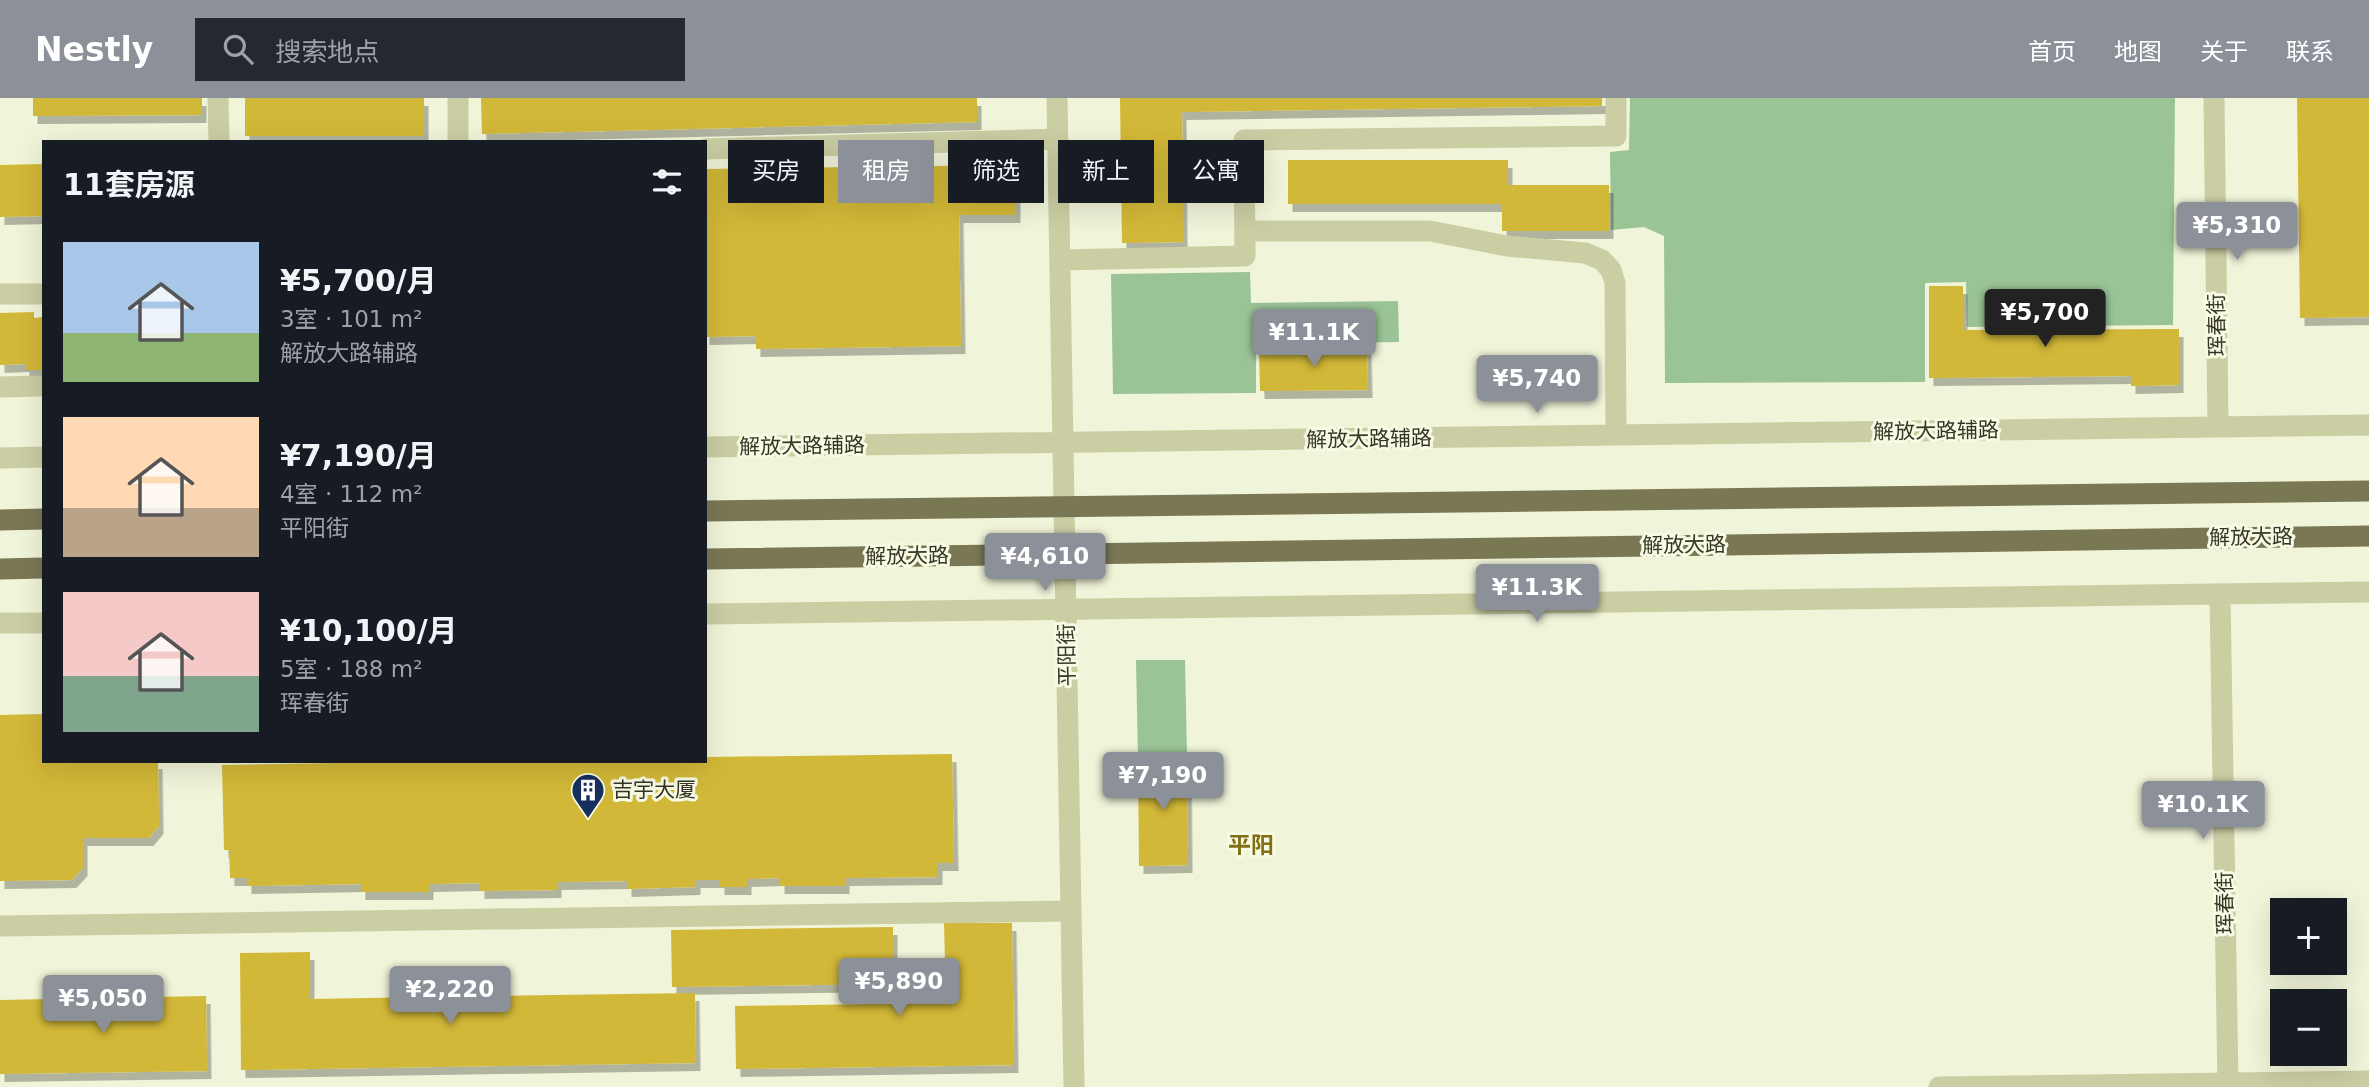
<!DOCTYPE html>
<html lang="zh">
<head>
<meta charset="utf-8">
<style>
	body { margin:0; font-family:"DejaVu Sans","Noto Sans SC",sans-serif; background:#242831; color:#f1f3f6; height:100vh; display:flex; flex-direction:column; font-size:26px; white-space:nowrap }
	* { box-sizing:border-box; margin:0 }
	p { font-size:23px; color:#9ea1a6 }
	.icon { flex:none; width:38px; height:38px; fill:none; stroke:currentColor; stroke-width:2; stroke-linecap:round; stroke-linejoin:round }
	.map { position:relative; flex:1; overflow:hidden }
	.side { position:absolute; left:42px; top:42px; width:665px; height:623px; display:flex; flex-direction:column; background:#171b24; border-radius:0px; box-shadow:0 7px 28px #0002 }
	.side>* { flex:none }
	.top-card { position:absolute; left:728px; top:42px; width:665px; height:63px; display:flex; gap:14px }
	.fabs { position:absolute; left:2270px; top:800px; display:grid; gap:14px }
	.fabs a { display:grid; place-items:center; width:77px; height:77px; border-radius:0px; background:#171b24; box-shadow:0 7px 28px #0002; font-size:35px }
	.price { position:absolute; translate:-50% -60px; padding:0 16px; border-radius:7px; background:#8c9099; color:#fff; font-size:23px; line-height:46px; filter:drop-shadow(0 2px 4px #0008) }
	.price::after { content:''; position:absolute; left:50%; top:42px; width:21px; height:16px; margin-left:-10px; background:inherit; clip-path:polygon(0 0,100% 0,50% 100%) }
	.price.active { background:#222; color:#fff }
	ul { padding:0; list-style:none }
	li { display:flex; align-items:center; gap:21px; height:175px; padding:0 21px }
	li span { display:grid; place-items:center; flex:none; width:196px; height:140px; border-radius:0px; color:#555 }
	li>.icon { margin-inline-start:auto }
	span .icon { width:84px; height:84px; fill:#fffc; stroke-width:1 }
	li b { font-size:30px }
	h2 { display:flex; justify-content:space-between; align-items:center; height:84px; padding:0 21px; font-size:30px }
	.pill { padding:0 24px; border-radius:0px; background:#171b24; box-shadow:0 7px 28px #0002; font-size:24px; line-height:63px }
	.pill.active { background:#8c9099; color:#fff }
	header { display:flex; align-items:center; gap:42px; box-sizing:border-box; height:98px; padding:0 35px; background:#8c9099; color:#fff }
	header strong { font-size:33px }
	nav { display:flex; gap:38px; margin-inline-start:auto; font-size:24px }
	.search { width:490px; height:63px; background:#242831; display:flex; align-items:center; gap:18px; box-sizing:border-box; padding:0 24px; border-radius:0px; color:#9ea1a6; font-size:26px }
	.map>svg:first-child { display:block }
	.green { fill:#9ac496 }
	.building { fill:#d2b837; filter:url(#shadow) }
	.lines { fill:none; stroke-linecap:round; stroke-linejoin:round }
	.minor { stroke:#cbcda3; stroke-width:21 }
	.major { stroke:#7a7755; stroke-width:21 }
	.labels { text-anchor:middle; stroke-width:6; stroke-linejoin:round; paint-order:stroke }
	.street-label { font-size:21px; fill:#373526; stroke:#f8fbe4 }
	.poi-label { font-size:21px; fill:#373526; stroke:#f8fbe4; text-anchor:start }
	.neighbourhood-label { font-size:23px; font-weight:bold; fill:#816f16; stroke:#f8fbe4 }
</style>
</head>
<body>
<header>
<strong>Nestly</strong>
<div class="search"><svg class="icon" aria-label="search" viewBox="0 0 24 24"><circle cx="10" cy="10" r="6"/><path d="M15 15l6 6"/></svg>搜索地点</div>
<nav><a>首页</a><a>地图</a><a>关于</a><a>联系</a></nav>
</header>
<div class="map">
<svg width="2369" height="989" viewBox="0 0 2369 989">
	<defs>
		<filter id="shadow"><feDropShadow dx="4.5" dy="8" stdDeviation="0" flood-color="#0004"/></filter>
	</defs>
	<rect width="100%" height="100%" fill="#f0f4d8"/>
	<path class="green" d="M1630 0H2175L2173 227 1967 229 1966 184 1925 185V284L1665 285 1664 138 1644 129 1611 132 1610 54 1629 52Z
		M1250 174 1251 205 1398 203 1399 244 1256 246V295L1113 296 1111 176Z
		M1136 562H1185L1187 659 1138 660Z"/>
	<path class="building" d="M33 0H202V17L33 18Z
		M245 0H424V38H245Z
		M481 0H977V24L482 36Z
		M1120 0H1602V8L1182 14 1183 144 1122 145Z
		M2297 0H2369V219L2300 220Z
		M1288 62H1508V87H1609V133H1502V106H1288Z
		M44 66V118L0 119V67Z
		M1016 67V117H959L961 248 756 251V238L705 239V71Z
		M1929 188H1963V232L2179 231V287L2131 288V278L1929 280Z
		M34 214V220L44 219V272H25V266L0 267V215Z
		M1367 248 1368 292 1260 293 1259 250Z
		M44 616V663H158L159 728 149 740H83V770L72 782 0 783V617Z
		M952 656 954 765H938V779L845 780V788H780V780L747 781V789H720V782H696V789L627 791V783L557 784V792L480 793V785L429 786V794H361V786L247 788V780H230L229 752H224L222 667 449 663H705V659Z
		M1187 659 1188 767 1139 768 1138 660Z
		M944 825H1012L1014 967 736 971 735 908 946 905Z
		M893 829V886L672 889 671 832Z
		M310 854V901L426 899V893L483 892V898L695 895 696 965 241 972 240 855Z
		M206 898 207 973 0 976V902Z"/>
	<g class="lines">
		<path class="minor" d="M218 0 219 44
			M458 0V44
			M1057 0 1074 989
			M2214 0 2218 329
			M705 51 1058 41
			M1245 133H1430L1507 148 1585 155 1602 162 1611 172 1615 185 1616 337
			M1060 162 1245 158 1244 42 1616 38V0
			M0 196H44
			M0 289 44 288
			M705 349 2369 327
			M0 360 44 359
			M2220 496 2228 989
			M705 516 2369 494
			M0 525H44
			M0 828 1071 813
			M1939 989 2369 983"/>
		<path class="major" d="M705 413 2369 393
			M0 422 44 421
			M705 461 2369 438
			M0 471 44 470"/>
	</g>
	<defs>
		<symbol id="building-pin" viewBox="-11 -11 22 30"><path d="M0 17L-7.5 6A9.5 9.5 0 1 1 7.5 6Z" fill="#172f5c" stroke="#f8fbe4"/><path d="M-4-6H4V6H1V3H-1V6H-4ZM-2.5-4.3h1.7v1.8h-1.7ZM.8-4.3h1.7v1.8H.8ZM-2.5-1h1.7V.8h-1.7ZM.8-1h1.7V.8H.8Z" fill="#fff"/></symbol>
	</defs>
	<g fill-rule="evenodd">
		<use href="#building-pin" x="569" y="673" width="38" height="52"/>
	</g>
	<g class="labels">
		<g class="street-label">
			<text transform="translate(2217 227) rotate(-91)" y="7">珲春街</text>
			<text transform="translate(1936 333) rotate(-1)" y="7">解放大路辅路</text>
			<text transform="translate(1369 341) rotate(-1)" y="7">解放大路辅路</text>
			<text transform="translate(802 348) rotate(-1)" y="7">解放大路辅路</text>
			<text transform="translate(2251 439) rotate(-1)" y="7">解放大路</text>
			<text transform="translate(1684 447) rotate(-1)" y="7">解放大路</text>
			<text transform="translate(907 458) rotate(-1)" y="7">解放大路</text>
			<text transform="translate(1067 557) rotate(-91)" y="7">平阳街</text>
			<text transform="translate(2225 805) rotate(-91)" y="7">珲春街</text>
		</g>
		<g class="poi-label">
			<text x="612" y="699">吉宇大厦</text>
		</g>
		<g class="neighbourhood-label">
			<text x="1251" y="755">平阳</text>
		</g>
	</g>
</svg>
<div class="fabs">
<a>+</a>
<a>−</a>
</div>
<b class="price" style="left:2237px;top:164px">¥5,310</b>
<b class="price active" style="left:2045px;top:251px">¥5,700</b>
<b class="price" style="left:1314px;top:271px">¥11.1K</b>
<b class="price" style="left:1537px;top:317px">¥5,740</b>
<b class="price" style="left:1045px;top:495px">¥4,610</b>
<b class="price" style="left:1537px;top:526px">¥11.3K</b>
<b class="price" style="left:1163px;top:714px">¥7,190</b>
<b class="price" style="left:2203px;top:743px">¥10.1K</b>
<b class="price" style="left:899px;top:920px">¥5,890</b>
<b class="price" style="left:450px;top:928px">¥2,220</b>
<b class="price" style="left:103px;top:937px">¥5,050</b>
<div class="top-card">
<a class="pill">买房</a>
<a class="pill active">租房</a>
<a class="pill">筛选</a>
<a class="pill">新上</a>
<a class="pill">公寓</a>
</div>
<section class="side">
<h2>11套房源<svg class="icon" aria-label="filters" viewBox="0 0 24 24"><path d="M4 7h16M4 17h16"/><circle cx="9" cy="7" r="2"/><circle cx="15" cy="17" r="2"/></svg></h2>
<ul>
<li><span style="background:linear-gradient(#a9c7e8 65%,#8fb573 0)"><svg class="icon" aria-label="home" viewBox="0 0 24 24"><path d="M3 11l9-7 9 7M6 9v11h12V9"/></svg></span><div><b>¥5,700/月</b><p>3室 · 101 m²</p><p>解放大路辅路</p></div></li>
<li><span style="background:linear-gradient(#ffd9b3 65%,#b9a48a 0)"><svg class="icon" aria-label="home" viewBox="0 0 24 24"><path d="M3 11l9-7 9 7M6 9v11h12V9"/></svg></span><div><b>¥7,190/月</b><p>4室 · 112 m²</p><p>平阳街</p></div></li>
<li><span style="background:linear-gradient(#f6c9c9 60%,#7fa58c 0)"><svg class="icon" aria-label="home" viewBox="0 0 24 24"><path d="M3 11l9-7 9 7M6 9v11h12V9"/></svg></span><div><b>¥10,100/月</b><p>5室 · 188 m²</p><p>珲春街</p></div></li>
</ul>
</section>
</div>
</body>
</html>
